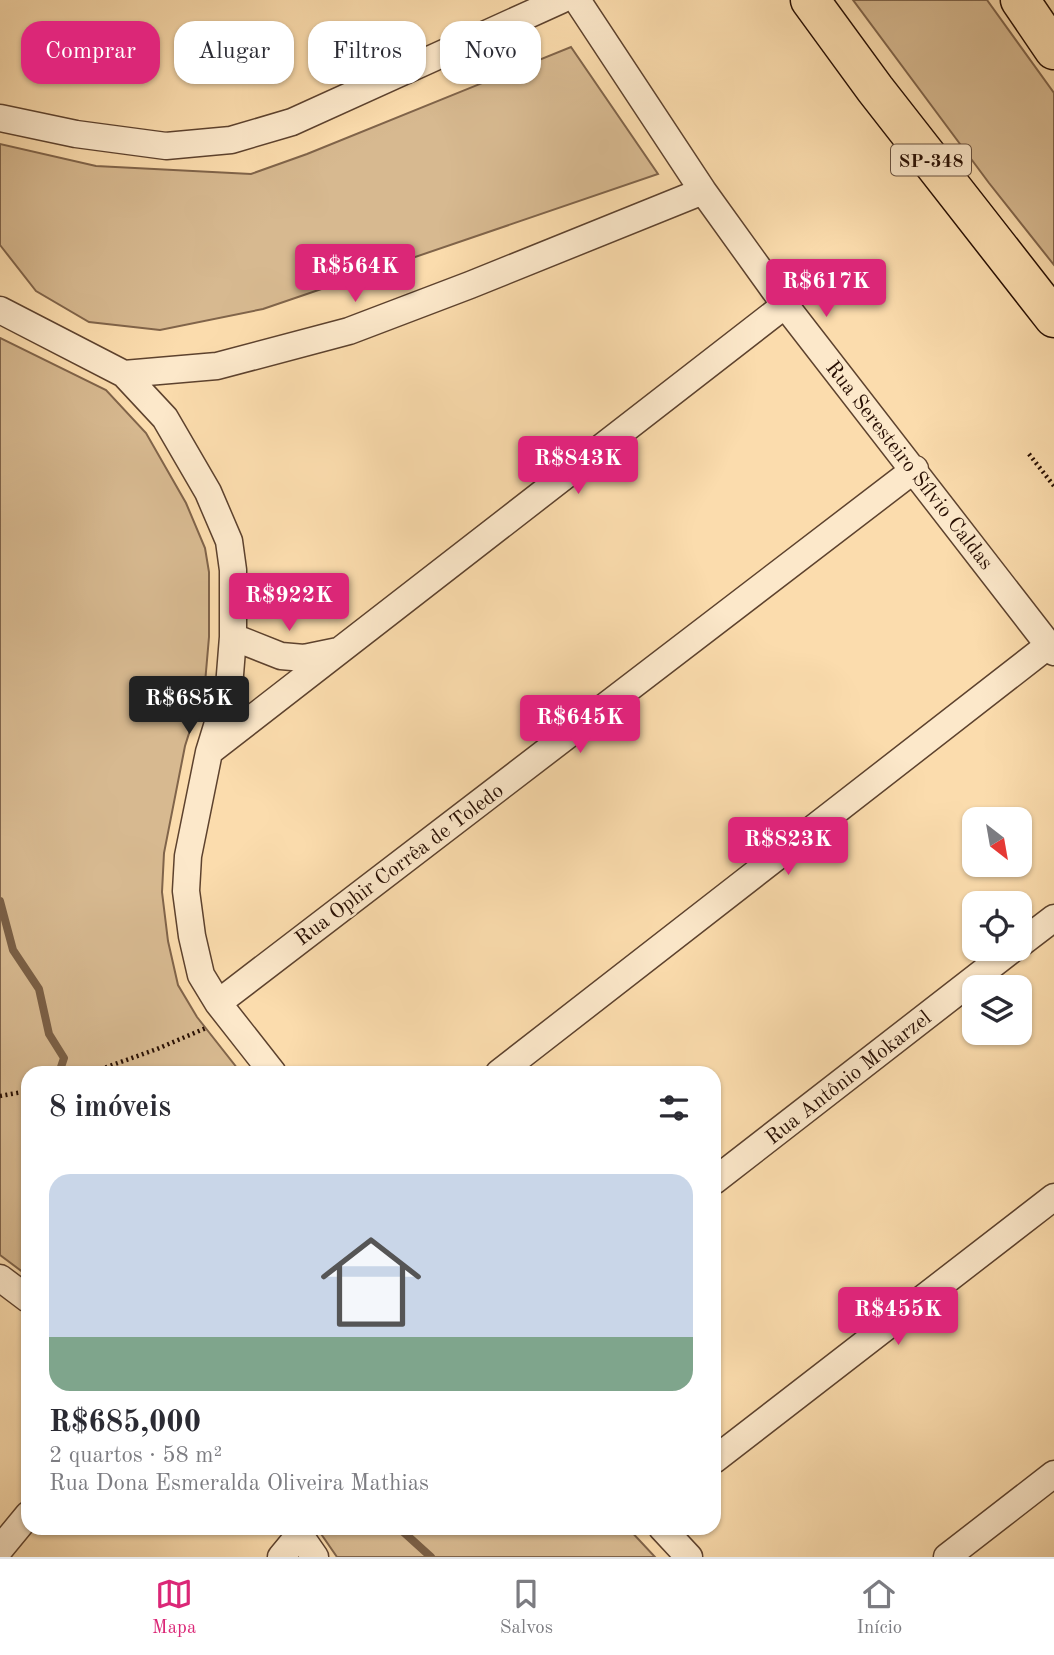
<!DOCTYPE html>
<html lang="pt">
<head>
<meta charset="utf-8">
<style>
	body { margin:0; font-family:"Old Standard TT",serif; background:#f2f2f3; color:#2b2b33; height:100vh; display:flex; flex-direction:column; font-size:26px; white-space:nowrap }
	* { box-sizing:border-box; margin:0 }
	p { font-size:23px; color:#7c7c81 }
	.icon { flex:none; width:38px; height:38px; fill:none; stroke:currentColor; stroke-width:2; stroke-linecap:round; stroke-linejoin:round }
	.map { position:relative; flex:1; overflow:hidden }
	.sheet { position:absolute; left:21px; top:1066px; width:700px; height:469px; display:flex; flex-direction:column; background:#fff; border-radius:21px; box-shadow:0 2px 5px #0004 }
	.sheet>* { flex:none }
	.guide { position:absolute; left:21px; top:21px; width:700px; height:63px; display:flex; gap:14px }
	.needle { width:46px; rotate:149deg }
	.controls { position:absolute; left:962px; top:807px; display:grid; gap:14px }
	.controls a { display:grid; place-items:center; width:70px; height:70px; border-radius:14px; background:#fff; box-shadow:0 2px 5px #0004; font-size:35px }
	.price { position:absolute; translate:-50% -60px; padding:0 16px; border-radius:7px; background:#db2777; color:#fff; font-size:23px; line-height:46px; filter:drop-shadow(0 2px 4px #0008) }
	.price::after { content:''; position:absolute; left:50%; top:42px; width:21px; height:16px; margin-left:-10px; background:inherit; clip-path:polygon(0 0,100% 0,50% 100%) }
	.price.current { background:#222; color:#fff }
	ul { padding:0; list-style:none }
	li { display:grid; align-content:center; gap:14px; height:371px; padding:0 28px }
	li+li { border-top:2px solid #e1e1e2 }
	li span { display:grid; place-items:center; height:217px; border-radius:21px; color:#555 }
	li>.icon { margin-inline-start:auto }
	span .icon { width:126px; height:126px; fill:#fffc; stroke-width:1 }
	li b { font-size:30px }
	h2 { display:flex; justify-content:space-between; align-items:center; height:84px; padding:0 28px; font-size:30px }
	.pill { padding:0 24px; border-radius:21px; background:#fff; box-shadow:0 2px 5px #0004; font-size:24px; line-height:63px }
	.pill.current { background:#db2777; color:#fff }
	.menu { display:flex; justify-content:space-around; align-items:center; height:98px; border-top:2px solid #e1e1e2; background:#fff; font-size:19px; color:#7c7c81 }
	.menu a { display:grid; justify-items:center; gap:4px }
	.menu .current { color:#db2777 }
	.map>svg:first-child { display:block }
	.green { fill:#d7b990; stroke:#80644a; stroke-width:2 }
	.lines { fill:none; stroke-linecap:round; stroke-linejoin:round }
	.stream { stroke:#7b6046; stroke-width:8 }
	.minor-casing { stroke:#5d422e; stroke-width:29 }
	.highway-casing { stroke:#280f03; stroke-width:41 }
	.path { stroke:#280f03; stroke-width:4.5; stroke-dasharray:2 3.5; stroke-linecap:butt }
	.minor { stroke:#fce8ca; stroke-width:26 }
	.highway { stroke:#fbdcad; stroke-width:38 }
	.labels { text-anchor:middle; stroke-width:5; stroke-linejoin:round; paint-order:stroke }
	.shield { fill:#fce8ca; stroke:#68503f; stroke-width:2 }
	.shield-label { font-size:19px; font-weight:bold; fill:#280f03 }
	.street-label { font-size:21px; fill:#280f03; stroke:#fce8ca }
</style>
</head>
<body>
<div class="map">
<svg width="1054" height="1557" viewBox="0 0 1054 1557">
	<rect width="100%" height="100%" fill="#fbdcad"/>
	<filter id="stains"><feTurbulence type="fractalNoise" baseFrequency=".00286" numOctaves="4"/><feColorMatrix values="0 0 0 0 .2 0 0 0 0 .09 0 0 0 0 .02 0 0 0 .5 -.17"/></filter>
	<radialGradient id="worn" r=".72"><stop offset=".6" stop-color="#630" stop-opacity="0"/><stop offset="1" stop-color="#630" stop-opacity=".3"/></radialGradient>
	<path class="green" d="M853 0H987L1054 93V265L989 183Z
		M571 47 658 174 263 309 160 330 89 322 36 291 0 245V144L96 166 251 174 307 154Z
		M0 338 106 390 146 433 186 503 205 548 209 572V637L205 683 185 746 164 853 162 892 168 941 178 985 197 1017 241 1073H28V1276L0 1255Z
		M317 1528H628L655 1557H337Z"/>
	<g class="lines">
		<path class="stream" d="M0 901 13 950 39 989 49 1034 64 1058 59 1073
			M399 1528 431 1557"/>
		<defs>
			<path id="minor" d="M577 0 703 191 785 305 1054 652
				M0 118 76 134 166 146 231 140 292 122 561 0
				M0 310 124 374 217 366 349 331 470 285 703 191
				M124 374 165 418 208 492 229 541 233 570V637L229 687 209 752 188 856 186 891 192 936 201 975 218 1003 273 1073
				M233 637 281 656 304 658 338 651
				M209 752 785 305
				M1020 944 1054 918
				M218 1003 915 469
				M499 1073 1049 645
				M714 1181 1014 948
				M0 1278 28 1299
				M714 1460 1054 1197
				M295 1528 315 1557
				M662 1528 689 1557
				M0 1549 28 1515
				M281 1557 300 1534
				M947 1557 1054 1474"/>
			<path id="highway" d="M810 0 875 89 1054 318
				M1020 0 1054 50"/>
		</defs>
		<use href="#minor" class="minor-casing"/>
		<use href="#highway" class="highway-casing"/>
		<path class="path" d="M1029 454 1054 486
			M90 1073 157 1049 206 1028
			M0 1096 28 1091"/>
		<use href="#minor" class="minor"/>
		<use href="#highway" class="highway"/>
	</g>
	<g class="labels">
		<rect class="shield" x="891" y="144.5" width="80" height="31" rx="5"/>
		<g class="shield-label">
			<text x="931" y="167">SP-348</text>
		</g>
		<g class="street-label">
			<text transform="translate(910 465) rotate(52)" y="7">Rua Seresteiro Sílvio Caldas</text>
			<text transform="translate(399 864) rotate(-37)" y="7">Rua Ophir Corrêa de Toledo</text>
			<text transform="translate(848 1077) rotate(-38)" y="7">Rua Antônio Mokarzel</text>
		</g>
	</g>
	<rect width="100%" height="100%" filter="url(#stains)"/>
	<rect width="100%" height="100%" fill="url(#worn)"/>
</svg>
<div class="controls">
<a><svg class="needle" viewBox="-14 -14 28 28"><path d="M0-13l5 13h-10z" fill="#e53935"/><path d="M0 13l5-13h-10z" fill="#7c7c81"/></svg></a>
<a><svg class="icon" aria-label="locate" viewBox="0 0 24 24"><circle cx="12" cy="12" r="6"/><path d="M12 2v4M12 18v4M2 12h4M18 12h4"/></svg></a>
<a><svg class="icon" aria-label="layers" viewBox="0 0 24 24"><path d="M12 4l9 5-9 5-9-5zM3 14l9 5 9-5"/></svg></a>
</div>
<b class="price" style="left:355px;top:304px">R$564K</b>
<b class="price" style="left:826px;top:319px">R$617K</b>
<b class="price" style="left:578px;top:496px">R$843K</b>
<b class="price" style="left:289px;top:633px">R$922K</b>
<b class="price current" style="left:189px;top:736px">R$685K</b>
<b class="price" style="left:580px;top:755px">R$645K</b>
<b class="price" style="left:788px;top:877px">R$823K</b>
<b class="price" style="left:898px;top:1347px">R$455K</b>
<div class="guide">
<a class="pill current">Comprar</a>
<a class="pill">Alugar</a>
<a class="pill">Filtros</a>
<a class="pill">Novo</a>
</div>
<section class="sheet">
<h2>8 imóveis<svg class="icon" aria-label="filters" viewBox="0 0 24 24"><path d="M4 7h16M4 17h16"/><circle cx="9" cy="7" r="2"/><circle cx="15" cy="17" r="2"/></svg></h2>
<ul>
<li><span style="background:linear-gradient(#c9d6e8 75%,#7fa58c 0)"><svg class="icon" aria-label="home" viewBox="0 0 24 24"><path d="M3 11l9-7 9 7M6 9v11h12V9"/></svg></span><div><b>R$685,000</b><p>2 quartos · 58 m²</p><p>Rua Dona Esmeralda Oliveira Mathias</p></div></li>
</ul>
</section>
</div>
<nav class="menu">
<a class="current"><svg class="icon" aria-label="map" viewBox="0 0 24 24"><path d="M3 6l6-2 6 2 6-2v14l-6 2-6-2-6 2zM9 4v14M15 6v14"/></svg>Mapa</a>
<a><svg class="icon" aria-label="saved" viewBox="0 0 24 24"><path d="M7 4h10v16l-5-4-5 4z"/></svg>Salvos</a>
<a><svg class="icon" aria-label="home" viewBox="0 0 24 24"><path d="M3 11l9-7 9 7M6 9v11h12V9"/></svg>Início</a>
</nav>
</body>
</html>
